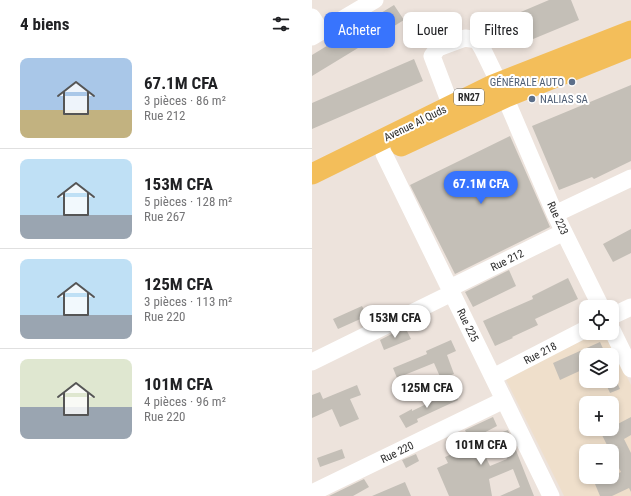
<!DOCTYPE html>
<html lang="fr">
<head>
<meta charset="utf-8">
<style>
	body { margin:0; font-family:"Roboto Condensed",sans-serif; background:#f6f6f6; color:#202124; height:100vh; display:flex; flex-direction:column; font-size:15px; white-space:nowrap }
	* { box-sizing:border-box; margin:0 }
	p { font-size:13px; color:#757577 }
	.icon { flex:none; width:22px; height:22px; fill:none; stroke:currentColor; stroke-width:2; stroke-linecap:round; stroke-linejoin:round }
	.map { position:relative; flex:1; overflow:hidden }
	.drawer { display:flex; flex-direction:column; background:#fff; width:312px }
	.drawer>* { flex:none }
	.top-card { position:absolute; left:12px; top:12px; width:247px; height:36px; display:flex; gap:8px }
	.controls { position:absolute; left:267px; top:300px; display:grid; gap:8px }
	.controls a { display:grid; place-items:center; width:40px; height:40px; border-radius:8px; background:#fff; box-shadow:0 2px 6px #0003; font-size:20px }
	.price { position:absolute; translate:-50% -34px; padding:0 9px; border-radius:14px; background:#fff; color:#222; font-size:13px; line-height:26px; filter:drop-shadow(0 1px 2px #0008) }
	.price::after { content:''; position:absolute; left:50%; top:24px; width:12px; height:9px; margin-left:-6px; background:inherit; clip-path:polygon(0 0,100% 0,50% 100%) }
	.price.current { background:#3874fd; color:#fff }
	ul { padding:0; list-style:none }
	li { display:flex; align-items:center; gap:12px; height:100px; padding:0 20px }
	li+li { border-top:1px solid #e0e0e0 }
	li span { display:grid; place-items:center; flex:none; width:112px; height:80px; border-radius:8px; color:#555 }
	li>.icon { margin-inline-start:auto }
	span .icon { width:48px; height:48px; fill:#fffc; stroke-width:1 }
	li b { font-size:17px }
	h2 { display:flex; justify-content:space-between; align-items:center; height:48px; padding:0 20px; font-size:17px }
	.tag { padding:0 14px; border-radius:8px; background:#fff; box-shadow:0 2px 6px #0003; font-size:14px; line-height:36px }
	.tag.current { background:#3874fd; color:#fff }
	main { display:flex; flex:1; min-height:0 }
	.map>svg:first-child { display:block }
	.education { fill:#efdfcb; fill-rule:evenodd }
	.building { fill:#c4bfb7 }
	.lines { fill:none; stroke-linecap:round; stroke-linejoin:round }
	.minor { stroke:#fff; stroke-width:17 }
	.major { stroke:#f3be5a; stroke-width:21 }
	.service-dot { fill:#5c6f8a; stroke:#fff; stroke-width:1.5 }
	.labels { text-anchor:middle; stroke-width:4; stroke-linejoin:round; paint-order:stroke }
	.shield { fill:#fff; stroke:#6a6a6a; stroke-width:1 }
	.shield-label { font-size:10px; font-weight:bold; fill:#2a2a2a }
	.service-label { font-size:11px; fill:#4e5e75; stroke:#fff; text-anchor:end }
	.street-label { font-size:11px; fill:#2a2a2a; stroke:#fff }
</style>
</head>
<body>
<main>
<section class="drawer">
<h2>4 biens<svg class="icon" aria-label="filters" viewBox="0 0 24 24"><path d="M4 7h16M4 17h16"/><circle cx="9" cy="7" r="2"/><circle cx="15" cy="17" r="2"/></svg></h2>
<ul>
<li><span style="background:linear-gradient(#a9c7e8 65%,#c2b280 0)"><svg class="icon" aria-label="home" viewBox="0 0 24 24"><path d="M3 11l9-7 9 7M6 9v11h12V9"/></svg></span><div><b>67.1M CFA</b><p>3 pièces · 86 m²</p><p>Rue 212</p></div></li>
<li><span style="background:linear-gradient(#bfe0f5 70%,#9aa5b1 0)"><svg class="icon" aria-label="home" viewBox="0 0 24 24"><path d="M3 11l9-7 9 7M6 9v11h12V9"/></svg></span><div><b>153M CFA</b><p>5 pièces · 128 m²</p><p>Rue 267</p></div></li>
<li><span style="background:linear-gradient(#bfe0f5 70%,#9aa5b1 0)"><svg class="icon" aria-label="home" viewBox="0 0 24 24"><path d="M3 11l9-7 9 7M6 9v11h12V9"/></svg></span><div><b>125M CFA</b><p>3 pièces · 113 m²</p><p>Rue 220</p></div></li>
<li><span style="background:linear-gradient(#dfe7d0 60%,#9aa5b1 0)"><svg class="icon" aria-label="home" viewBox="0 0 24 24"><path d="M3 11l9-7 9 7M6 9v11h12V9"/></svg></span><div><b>101M CFA</b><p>4 pièces · 96 m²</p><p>Rue 220</p></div></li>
</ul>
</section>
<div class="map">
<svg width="319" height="496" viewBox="0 0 319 496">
	<rect width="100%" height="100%" fill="#ede3dc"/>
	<path class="education" d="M284 333H293L319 385V496H252L192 376ZM274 355H300V381H274ZM274 403H300V429H274ZM274 451H300V477H274Z"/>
	<path class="building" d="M237 0H259L267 20 209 44 197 17Z
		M82 5 92 20 0 76V55Z
		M102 59 111 81 0 129V103Z
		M319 85V161L282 179 280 177 247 190 220 126Z
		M198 136 238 227 143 274 98 185Z
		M319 229V253L301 262 291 244Z
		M197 270 204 286 161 307 153 292Z
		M256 278 266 299 223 319 226 325 200 337 201 338 183 346 171 321 221 299 220 296Z
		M50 306 55 316 26 329 21 319Z
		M93 327 99 339 72 350 68 340Z
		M139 340 144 351 135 355 142 374 129 379 122 363 85 378 81 368 115 354 114 351Z
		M288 342 294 355H274V368L248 380 241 363Z
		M303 378 308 389 298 393 293 382 300 381V379Z
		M45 385 49 395 38 399 47 419 28 427 20 409 0 418V395L8 392 11 399Z
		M141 391 146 400 105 419 106 422 94 428 87 416 100 409V411Z
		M181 417 185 426 164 437 178 466 195 459 185 434 196 430 222 496H188L208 487 201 469 177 479 180 496H137L125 468 136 463 133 457 147 451 144 444 157 439 153 430Z
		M319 417V435L312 439 319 453V492L317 488 300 496H288L283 484 309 472 300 455V451H298L287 429H300V427Z
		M30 449 33 458 8 467 5 458Z
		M104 454 107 461 94 468 90 460Z
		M52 479 57 487 41 496H17Z
		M93 482 99 496H60Z"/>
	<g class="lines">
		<path class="minor" d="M0 17 9 31
			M0 37 63 0
			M139 106 120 56 126 48 153 38 165 40 171 50 187 83 243 214 289 307
			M72 154 239 496
			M243 214 319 178
			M138 288 252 232
			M300 316 319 307
			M300 330 319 369
			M0 362 140 293
			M181 377 274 329
			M0 493 192 400"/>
		<path class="major" d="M89 146 194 97 319 47
			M0 174 181 85 319 31"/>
	</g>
	<g class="service-dot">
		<circle cx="260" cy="82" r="4"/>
		<circle cx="220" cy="99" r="4"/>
	</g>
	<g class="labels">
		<rect class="shield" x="142" y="89" width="30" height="16" rx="3"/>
		<g class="shield-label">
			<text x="157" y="101">RN27</text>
		</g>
		<g class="service-label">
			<text x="252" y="86">GÉNÉRALE AUTO</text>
			<text x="228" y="103" text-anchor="start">NALIAS SA</text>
		</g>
		<g class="street-label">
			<text transform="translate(103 123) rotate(-26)" y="4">Avenue Al Quds</text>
			<text transform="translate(246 218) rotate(65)" y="4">Rue 223</text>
			<text transform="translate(195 260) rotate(-26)" y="4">Rue 212</text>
			<text transform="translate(156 325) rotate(64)" y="4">Rue 225</text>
			<text transform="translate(228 353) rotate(-27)" y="4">Rue 218</text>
			<text transform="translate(85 452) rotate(-26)" y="4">Rue 220</text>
		</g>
	</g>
</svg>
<div class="controls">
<a><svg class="icon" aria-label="locate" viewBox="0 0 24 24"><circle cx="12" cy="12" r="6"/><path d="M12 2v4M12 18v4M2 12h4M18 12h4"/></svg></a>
<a><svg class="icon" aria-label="layers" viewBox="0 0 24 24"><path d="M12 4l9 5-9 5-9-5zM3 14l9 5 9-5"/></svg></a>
<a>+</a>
<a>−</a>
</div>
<b class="price current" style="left:169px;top:205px">67.1M CFA</b>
<b class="price" style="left:83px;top:339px">153M CFA</b>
<b class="price" style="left:115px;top:409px">125M CFA</b>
<b class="price" style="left:169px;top:466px">101M CFA</b>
<div class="top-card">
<a class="tag current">Acheter</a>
<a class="tag">Louer</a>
<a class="tag">Filtres</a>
</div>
</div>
</main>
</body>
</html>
